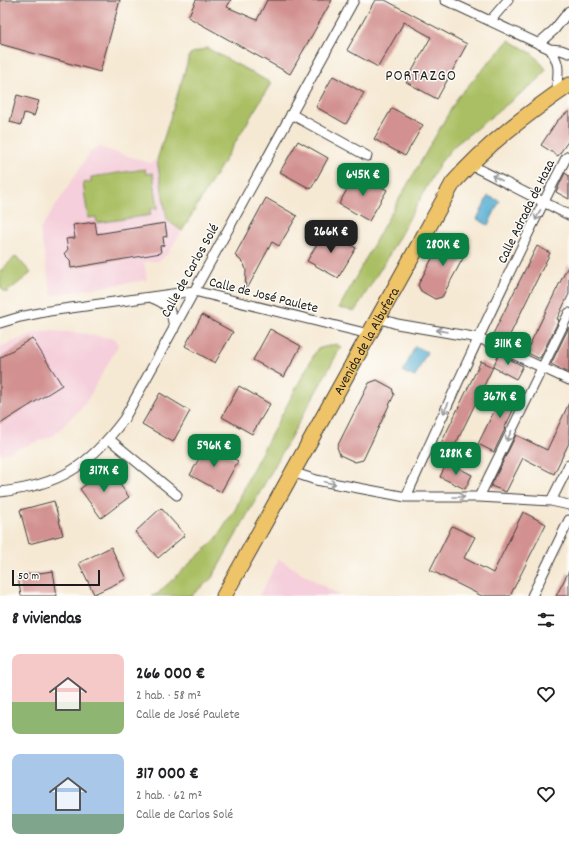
<!DOCTYPE html>
<html lang="es">
<head>
<meta charset="utf-8">
<style>
	body { margin:0; font-family:Dekko,sans-serif; background:#f6f6f6; color:#202124; height:100vh; display:flex; flex-direction:column; font-size:15px; white-space:nowrap }
	* { box-sizing:border-box; margin:0 }
	p { font-size:13px; color:#757577 }
	.icon { flex:none; width:22px; height:22px; fill:none; stroke:currentColor; stroke-width:2; stroke-linecap:round; stroke-linejoin:round }
	.map { position:relative; height:596px; overflow:hidden }
	.side { display:flex; flex-direction:column; background:#fff; flex:1 }
	.side>* { flex:none }
	.scale { position:absolute; left:12px; bottom:10px; width:88px; box-sizing:border-box; padding-left:4px; border:2px solid #1c1c1c; border-top:0; font-size:11px; line-height:14px; white-space:nowrap; color:#1c1c1c; -webkit-text-stroke:3px #fdfcf7; paint-order:stroke }
	.price { position:absolute; translate:-50% -34px; padding:0 9px; border-radius:8px; background:#0b8043; color:#fff; font-size:13px; line-height:26px; filter:drop-shadow(0 1px 2px #0008) }
	.price::after { content:''; position:absolute; left:50%; top:24px; width:12px; height:9px; margin-left:-6px; background:inherit; clip-path:polygon(0 0,100% 0,50% 100%) }
	.price.current { background:#222; color:#fff }
	ul { padding:0; list-style:none }
	li { display:flex; align-items:center; gap:12px; height:100px; padding:0 12px }
	li span { display:grid; place-items:center; flex:none; width:112px; height:80px; border-radius:8px; color:#555 }
	li>.icon { margin-inline-start:auto }
	span .icon { width:48px; height:48px; fill:#fffc; stroke-width:1 }
	li b { font-size:17px }
	h2 { display:flex; justify-content:space-between; align-items:center; height:48px; padding:0 12px; font-size:17px }
	.map>svg:first-child { display:block }
	.built { fill:#f5cfdb }
	.green { fill:#aabf64; stroke:#636e40 }
	.water { fill:#54add1; stroke:#386476 }
	.building { fill:#d29190 }
	.lines { fill:none; stroke-linecap:round; stroke-linejoin:round }
	.street-casing { stroke:#3d3b38; stroke-width:11 }
	.primary-casing { stroke:#3d3b38; stroke-width:17 }
	.street { stroke:#fff; stroke-width:9 }
	.primary { stroke:#efc469; stroke-width:15 }
	.oneway { stroke:#999 }
	.labels { text-anchor:middle; stroke-width:3; stroke-linejoin:round; paint-order:stroke }
	.street-label { font-size:14px; fill:#1c1c1c; stroke:#fdfcf7 }
	.quarter-label { font-size:16px; letter-spacing:1px; fill:#1c1c1c; stroke:#fdfcf7 }
</style>
</head>
<body>
<div class="map">
<svg width="569" height="596" viewBox="0 0 569 596">
	<rect width="100%" height="100%" fill="#fdfcf7"/>
	<filter id="ink" filterUnits="userSpaceOnUse"><feTurbulence type="fractalNoise" baseFrequency=".025" numOctaves="2"/><feDisplacementMap in="SourceGraphic" scale="8" xChannelSelector="R" yChannelSelector="G"/><feConvolveMatrix kernelMatrix="1 2 1 2 8 2 1 2 1" color-interpolation-filters="sRGB"/></filter>
	<filter id="wash" filterUnits="userSpaceOnUse"><feTurbulence type="fractalNoise" baseFrequency=".012" numOctaves="4" result="noise"/><feDisplacementMap in="SourceGraphic" scale="16" xChannelSelector="R" yChannelSelector="G"/><feGaussianBlur stdDeviation="0.9" result="paint"/><feColorMatrix in="noise" values="0 0 0 0 0 0 0 0 0 0 0 0 0 0 0 0 0 1.4 0 .05"/><feComposite in="paint" operator="in"/></filter>
	<g filter="url(#wash)">
		<rect width="100%" height="100%" fill="#f6e9d4"/>
		<path class="built" d="M99 147 150 163 157 160 167 220 182 231 169 252 163 258 157 261 144 262 147 280 51 295 40 230 91 151Z
			M49 331 82 333 116 339 118 346 85 404 53 436 3 454 0 453V347L31 334Z
			M279 559 340 596H259Z"/>
		<path class="green" d="M509 40 533 54 546 69 538 80 454 146 440 163 389 255 355 311 339 308 383 227 458 97Z
			M207 48 271 83 182 231 167 220 157 160 190 54Z
			M145 169 146 174 153 173 158 208 150 209 151 215 97 223 96 217 88 218 83 183 91 182V177Z
			M16 256 31 273 6 293 0 286V271Z
			M336 344 341 347 212 578 191 596H152L157 594 216 539 236 508 249 476 317 349Z"/>
		<path class="water" d="M488 196 500 201 488 225 477 219Z
			M415 346 427 352 415 377 403 372Z"/>
		<g id="blocks">
			<path class="building" d="M0 0H120L100 72 0 44Z
				M196 0H231L227 7 257 20 267 0H332L290 74 188 17Z
				M375 0H385L467 44 437 99 406 82 431 37 404 22 378 67 347 50Z
				M333 76 364 93 346 124 316 107Z
				M17 95 39 101 34 116 24 113 21 125 10 122Z
				M392 108 423 125 405 156 374 139Z
				M569 111V140L558 156 541 145 557 121Z
				M298 141 328 158 311 189 280 172Z
				M356 173 387 190 369 221 339 204Z
				M565 173 569 176V199L556 192Z
				M266 198 297 216 279 246 272 242 245 293 246 270 244 264 235 255Z
				M95 222 97 234 165 223 167 236 163 237 164 245 160 246 161 253 71 268 70 260 64 254 68 249 66 239 75 238 73 225Z
				M325 230 356 248 338 278 307 261Z
				M451 235 467 243 468 249 442 297 435 299 421 291 418 285 444 236Z
				M537 246 550 253 507 341 493 334Z
				M569 264V294L557 319 559 320 540 358H538L526 352Z
				M202 315 233 332 215 363 185 346Z
				M569 327V373L551 364Z
				M270 329 301 346 284 377 253 360Z
				M32 338 62 385 0 424V358Z
				M499 354 523 366 516 379 493 367Z
				M481 361 493 367 447 462 435 456Z
				M377 380 392 388 394 395 363 460 355 462 340 455 337 447 369 383Z
				M507 385 522 392 504 429H505L494 452 478 444Z
				M239 386 270 404 252 434 222 417Z
				M160 393 190 411 173 442 142 424Z
				M569 403V443L554 474 523 458 506 492 491 486 516 435 547 450Z
				M207 444 238 461 221 492 190 475Z
				M447 462 472 475 465 489 440 477Z
				M108 468 129 497 101 518 80 489Z
				M54 501 63 535 29 544 20 510Z
				M161 508 185 535 158 558 135 532Z
				M523 512 546 524 510 596H482L430 570 452 526 475 537 464 558 493 573Z
				M111 547 126 579 94 594 79 563Z
				M53 571 57 596H21L18 576Z
				M569 571V596H556Z"/>
		</g>
	</g>
	<g filter="url(#ink)">
		<use href="#blocks" fill-opacity="0" stroke="#3d3b38" stroke-width="1"/>
		<g class="lines">
			<defs>
				<path id="street" d="M445 0 550 49 561 50 569 53
					M490 21 508 0
					M539 43 554 30 569 11
					M550 49C559 62 559 69 557 84
					M291 114 367 156
					M469 164 569 215
					M152 298C169 304 172 311 174 329
					M378 318 397 324 479 338 569 380
					M0 323 20 317 49 311 194 291 369 334
					M109 439 177 495
					M292 472 316 480 406 497H479L551 501 569 505
					M0 492C60 485 88 467 124 419L354 0
					M406 497C457 383 509 269 566 158L569 156
					M479 497 569 313
					M551 501 569 465
					M532 596 569 520"/>
				<g id="primary">
					<path id="s1" d="M224 596 453 183C487 144 527 114 569 85"/>
				</g>
			</defs>
			<use href="#street" class="street-casing"/>
			<use href="#primary" class="primary-casing"/>
			<use href="#street" class="street"/>
			<use href="#primary" class="primary"/>
		</g>
		<defs><path id="oneway-shaft" d="M-6 0H5M1.5-3L5.5 0L1.5 3" fill="none" stroke-width="1.6" stroke-linecap="round" stroke-linejoin="round"/></defs>
		<g class="oneway">
			<use href="#oneway-shaft" transform="translate(497 178) rotate(-153)"/>
			<use href="#oneway-shaft" transform="translate(538 215) rotate(116)"/>
			<use href="#oneway-shaft" transform="translate(442 331) rotate(-170)"/>
			<use href="#oneway-shaft" transform="translate(446 408) rotate(115)"/>
			<use href="#oneway-shaft" transform="translate(509 436) rotate(116)"/>
			<use href="#oneway-shaft" transform="translate(330 483) rotate(11)"/>
			<use href="#oneway-shaft" transform="translate(459 497)"/>
		</g>
	</g>
	<g class="labels">
		<g class="street-label">
			<text transform="translate(525 211) rotate(-64)" y="5">Calle Adrada de Haza</text>
			<text transform="translate(189 270) rotate(-61)" y="5">Calle de Carlos Solé</text>
			<text transform="translate(264 294) rotate(14)" y="5">Calle de José Paulete</text>
			<text dy="5" stroke="none"><textPath href="#s1" startOffset="292">Avenida de la Albufera</textPath></text>
		</g>
		<g class="quarter-label">
			<text x="421" y="80">PORTAZGO</text>
		</g>
	</g>
</svg>
<div class="scale">50 m</div>
<b class="price" style="left:363px;top:197px">645K €</b>
<b class="price current" style="left:331px;top:254px">266K €</b>
<b class="price" style="left:443px;top:267px">280K €</b>
<b class="price" style="left:508px;top:366px">311K €</b>
<b class="price" style="left:500px;top:419px">367K €</b>
<b class="price" style="left:214px;top:468px">596K €</b>
<b class="price" style="left:456px;top:476px">288K €</b>
<b class="price" style="left:104px;top:493px">317K €</b>
</div>
<section class="side">
<h2>8 viviendas<svg class="icon" aria-label="filters" viewBox="0 0 24 24"><path d="M4 7h16M4 17h16"/><circle cx="9" cy="7" r="2"/><circle cx="15" cy="17" r="2"/></svg></h2>
<ul>
<li><span style="background:linear-gradient(#f6c9c9 60%,#8fb573 0)"><svg class="icon" aria-label="home" viewBox="0 0 24 24"><path d="M3 11l9-7 9 7M6 9v11h12V9"/></svg></span><div><b>266 000 €</b><p>2 hab. · 58 m²</p><p>Calle de José Paulete</p></div><svg class="icon" aria-label="heart" viewBox="0 0 24 24"><path d="M12 20l-8-8c-3-5 5-10 8-4 3-6 11-1 8 4z"/></svg></li>
<li><span style="background:linear-gradient(#a9c7e8 75%,#7fa58c 0)"><svg class="icon" aria-label="home" viewBox="0 0 24 24"><path d="M3 11l9-7 9 7M6 9v11h12V9"/></svg></span><div><b>317 000 €</b><p>2 hab. · 62 m²</p><p>Calle de Carlos Solé</p></div><svg class="icon" aria-label="heart" viewBox="0 0 24 24"><path d="M12 20l-8-8c-3-5 5-10 8-4 3-6 11-1 8 4z"/></svg></li>
</ul>
</section>
</body>
</html>
